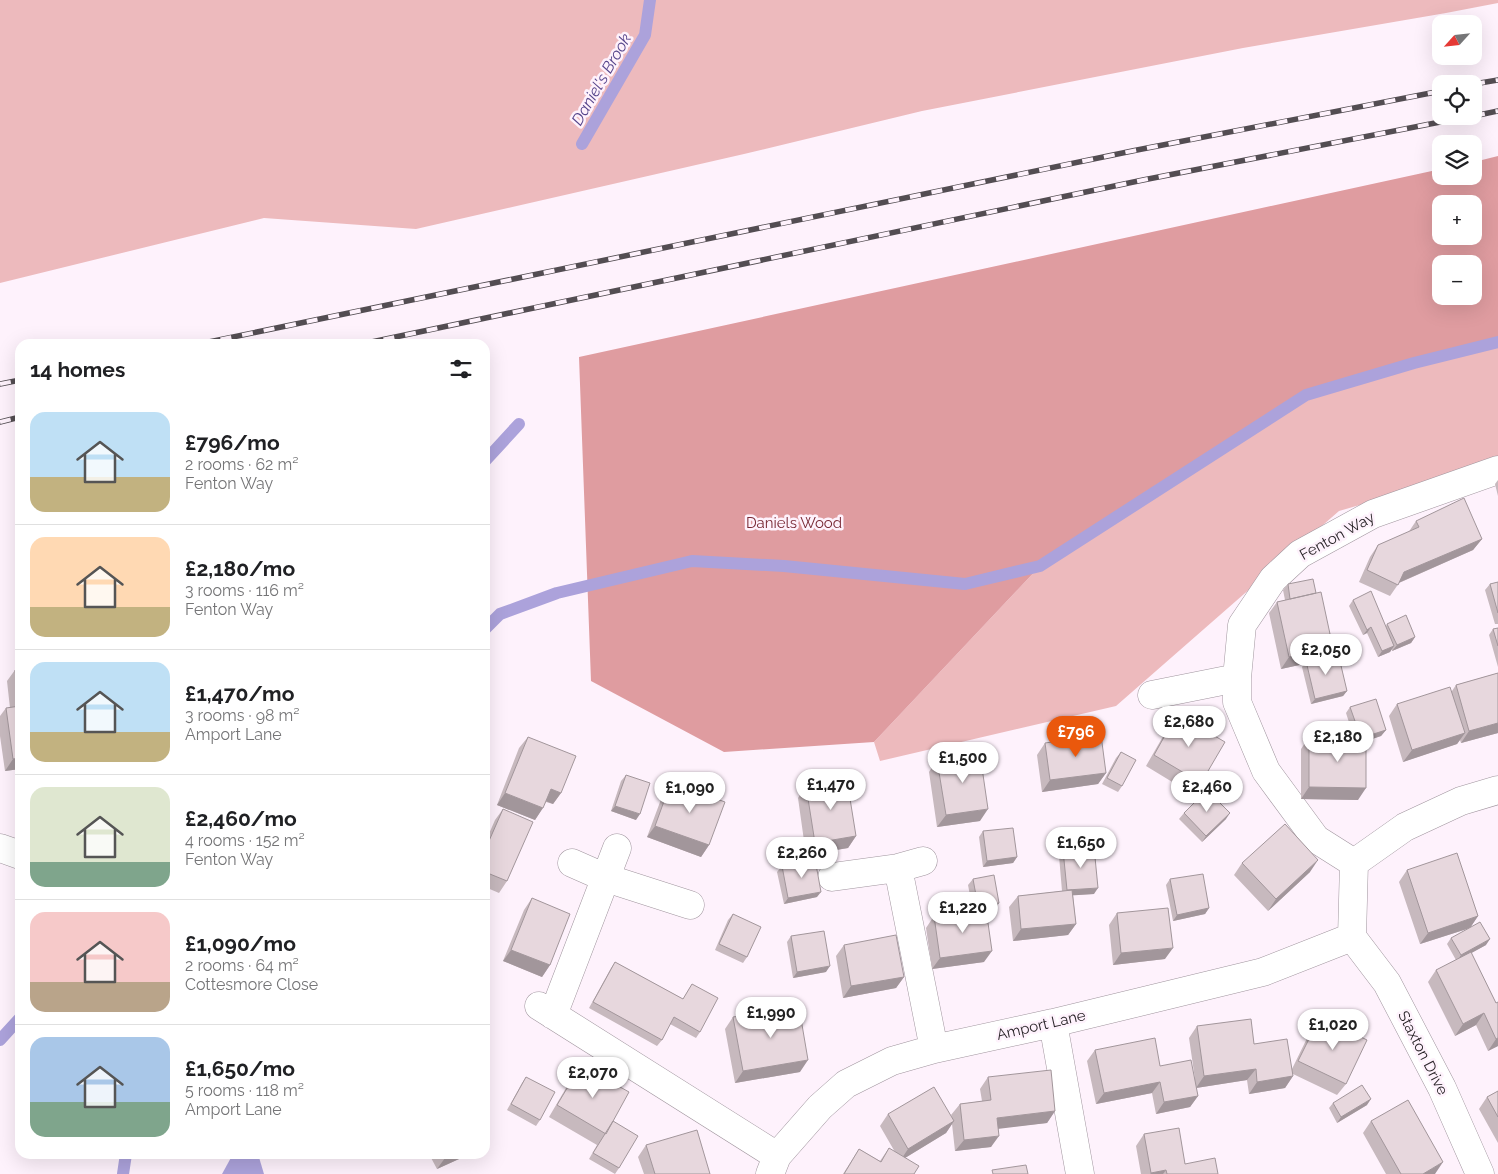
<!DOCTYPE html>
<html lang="en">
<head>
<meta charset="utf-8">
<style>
	body { margin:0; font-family:Raleway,sans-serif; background:#f6f6f6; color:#202124; height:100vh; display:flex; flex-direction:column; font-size:19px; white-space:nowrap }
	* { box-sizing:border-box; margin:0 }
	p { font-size:16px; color:#757577 }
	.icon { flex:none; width:28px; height:28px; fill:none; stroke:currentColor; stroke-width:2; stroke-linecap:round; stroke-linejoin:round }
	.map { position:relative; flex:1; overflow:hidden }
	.drawer { position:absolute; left:15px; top:339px; width:475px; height:820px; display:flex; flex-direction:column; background:#fff; border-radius:15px; box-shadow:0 5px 20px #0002 }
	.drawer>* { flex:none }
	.needle { width:32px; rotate:243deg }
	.buttons { position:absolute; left:1432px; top:15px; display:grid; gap:10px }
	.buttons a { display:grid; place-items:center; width:50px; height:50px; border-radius:10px; background:#fff; box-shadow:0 5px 20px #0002; font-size:25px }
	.price { position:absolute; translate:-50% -42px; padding:0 11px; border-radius:18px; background:#fff; color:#222; font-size:16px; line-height:32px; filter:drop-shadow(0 1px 2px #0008) }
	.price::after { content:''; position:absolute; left:50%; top:30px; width:15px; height:11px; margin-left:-8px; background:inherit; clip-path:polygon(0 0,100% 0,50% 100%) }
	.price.active { background:#ea580c; color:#fff }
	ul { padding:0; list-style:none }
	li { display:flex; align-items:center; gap:15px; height:125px; padding:0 15px }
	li+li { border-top:1px solid #e0e0e0 }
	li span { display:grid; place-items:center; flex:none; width:140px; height:100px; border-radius:15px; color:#555 }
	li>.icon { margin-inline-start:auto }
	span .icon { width:60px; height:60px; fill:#fffc; stroke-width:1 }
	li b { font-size:21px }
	h2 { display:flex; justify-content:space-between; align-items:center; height:60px; padding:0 15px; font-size:21px }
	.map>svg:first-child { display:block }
	.green { fill:#edbabd }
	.forest { fill:#df9ca0; fill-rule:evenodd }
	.water { fill:#aca2db }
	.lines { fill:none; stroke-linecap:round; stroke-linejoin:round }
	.stream { stroke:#aca2db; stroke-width:12 }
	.street-casing { stroke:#a0959e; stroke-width:29 }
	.street { stroke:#fff; stroke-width:28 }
	.rail-casing { stroke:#534d52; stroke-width:5.5 }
	.rail { stroke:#fef2fc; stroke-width:4; stroke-dasharray:11; stroke-linecap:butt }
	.wall { fill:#c7b9be }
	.shaded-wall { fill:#a2969b }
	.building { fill:#e7d7dd; stroke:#a2969b }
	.labels { text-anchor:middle; stroke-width:5; stroke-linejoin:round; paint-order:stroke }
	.park-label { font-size:15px; fill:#792935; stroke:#fef2fc }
	.street-label { font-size:15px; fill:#2a2529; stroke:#fef2fc }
	.water-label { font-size:16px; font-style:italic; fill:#56458b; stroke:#fef2fc }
</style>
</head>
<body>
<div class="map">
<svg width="1498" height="1174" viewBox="0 0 1498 1174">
	<rect width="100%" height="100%" fill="#fef2fc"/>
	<path class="green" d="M0 0H1498V3L1446 13 1243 48 922 111 744 154 416 229 264 218 0 283Z
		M1498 342V465L1339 511 1116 706 880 761 874 742 1040 566 1306 395 1414 363Z"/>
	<path class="forest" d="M1498 156V343L1306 395 1040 566 874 742 724 752 591 681 579 357 1441 169V176H1474V162ZM1441 204H1474V236H1441ZM1441 264H1474V296H1441Z"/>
	<path class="water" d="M233 1154H258L264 1174H222Z"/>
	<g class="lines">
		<path class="stream" d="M582 144 645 35 650 0
			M485 461 519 424
			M485 629 500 614 557 593 692 561 784 566 965 584 1040 566 1306 395 1414 363 1498 342
			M0 1040 20 1018
			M123 1174 126 1154"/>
		<defs>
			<path id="street" d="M1152 695 1237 678
				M0 848 20 855
				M572 863 606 878 690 905
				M1354 863 1316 839 1266 771 1237 702V678L1242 625 1273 579 1300 554 1373 514 1498 470
				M898 868 934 1049
				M832 877 898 868 923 861
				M539 1006 777 1156
				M553 1015 617 848
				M1053 1023 1080 1174
				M770 1174 777 1156 820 1107 846 1084 892 1061 934 1049 1053 1023 1263 972 1352 937
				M1480 1174 1442 1088 1387 983 1352 937 1354 863 1405 827 1461 801 1498 790"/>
		</defs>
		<use href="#street" class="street-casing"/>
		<use href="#street" class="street"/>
		<defs>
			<path id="rail" d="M1474 84 1498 80
				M1474 116 1498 111
				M199 344 1137 150 1441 91
				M362 344 1143 180 1471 116
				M0 384 20 380
				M0 422 20 417"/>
		</defs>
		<use href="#rail" class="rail-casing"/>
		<use href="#rail" class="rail"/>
	</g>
	<path class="wall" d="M1498 480V496L1495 484Z
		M1416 521 1482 539 1473 550 1399 583 1390 596 1359 582 1370 557 1378 545 1408 533Z
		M1498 582V624H1495L1485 590 1490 584Z
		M1288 584 1316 593 1333 648 1327 656 1347 691 1343 696 1311 704 1302 667 1304 664 1281 669 1269 613 1277 602 1285 600 1283 590Z
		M1353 600 1386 626 1387 624 1415 637 1411 643 1392 651V649L1390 652 1378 657 1367 633 1363 635 1349 606Z
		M1498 628V667L1489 635 1493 629Z
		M20 669V769L5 771 0 736V716L6 708H10L7 681 15 670Z
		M1498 673V733L1461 743 1460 740 1457 744 1403 762 1389 716 1397 704 1452 691 1456 685Z
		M1350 707 1386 730 1381 736 1366 741 1358 800 1301 799V749L1309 737 1354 738 1346 713Z
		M1177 714 1201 783 1192 794 1146 766 1169 726Z
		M528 737 561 793 553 804 546 802 535 820 497 805 519 748Z
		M1045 743 1106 773 1098 784 1042 792 1037 755Z
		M1121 752 1122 786 1118 792 1102 784 1116 758Z
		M937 760 980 821 937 827 929 772Z
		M626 775 636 820 611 811 621 781Z
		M671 782 709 845 701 857 647 837 663 794Z
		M806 786 856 836 848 848 806 855 798 798Z
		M503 809 507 881 499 893 485 887V843L495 820Z
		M1184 813 1226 819 1202 842 1179 819Z
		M983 831 1017 857 1013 863 983 867 979 837Z
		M1063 850 1094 894 1073 895 1076 924 1068 935 1013 941 1009 907 1018 896 1062 891 1059 856Z
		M1242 863 1310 872 1268 911 1234 875Z
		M782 866 817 897 784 904 777 872Z
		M1407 870 1478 916 1470 928 1420 944 1399 882Z
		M973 879 999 903 995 909 987 910 984 962 932 969 926 928 934 916 973 911 968 885Z
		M1170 879 1209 908 1205 914 1173 921 1166 885Z
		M532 898 550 965 542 977 503 961 524 910Z
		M1117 913 1165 959 1113 965 1109 925Z
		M733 914 747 957 743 963 715 950 728 920Z
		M791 936 826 972 793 978 787 942Z
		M1451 938 1486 945 1471 953 1496 1003 1498 1002V1046L1488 1051 1476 1025 1455 1036 1428 982 1436 970 1456 960 1447 944Z
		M844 945 904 977 896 988 843 998 836 956Z
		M615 962 683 999 692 984 700 1032 696 1038 670 1024 662 1040 657 1046 589 1008 611 968Z
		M733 1017 800 1072 735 1083 725 1029Z
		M1320 1017 1346 1084 1337 1095 1293 1074V1076L1285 1088 1249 1094 1247 1080 1196 1088 1198 1096 1190 1107 1156 1114 1152 1093 1096 1104 1087 1061 1095 1050 1160 1066 1195 1079 1189 1038 1197 1026 1254 1044 1292 1069 1312 1028Z
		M581 1065 613 1121 619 1168 615 1174 589 1159 597 1145 549 1117 573 1076Z
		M526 1077 540 1120 536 1126 507 1110 522 1083Z
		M988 1077 1055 1111 1047 1123 998 1128 991 1147 955 1151 952 1124 946 1133 905 1158 914 1174H843L859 1149 880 1161 889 1148 895 1152 880 1126 888 1114 952 1117 951 1115 960 1104 982 1101 980 1089Z
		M1498 1091V1143L1479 1109 1487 1097Z
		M1333 1103 1367 1105 1337 1123 1329 1108Z
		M1371 1121 1435 1174H1386L1363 1133Z
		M1144 1134 1185 1164 1218 1174H1141L1136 1146Z
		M646 1145 710 1174H644L638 1157Z
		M429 1154H470L437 1169Z"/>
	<path class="shaded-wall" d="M1482 539 1473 550 1396 584 1404 572Z
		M1371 627 1367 633 1363 635 1367 630Z
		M1415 637 1411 643 1392 651 1397 645Z
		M1394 646 1390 652 1378 657 1382 651Z
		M1333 648 1325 659 1306 661 1304 664 1281 669 1289 657Z
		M1347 691 1343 696 1311 704 1315 699Z
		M1498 723V733L1461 743 1469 731Z
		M1386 730 1381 736 1357 744 1361 738Z
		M1465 733 1457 744 1403 762 1412 750Z
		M20 758V769L5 771 13 759Z
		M1106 773 1098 784 1042 792 1050 780Z
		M1309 787 1366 788 1358 800 1301 799Z
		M551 789 561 793 553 804 543 800Z
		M505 793 543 808 535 820 497 805Z
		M615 806 640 814 636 820 611 811Z
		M988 809 980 821 937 827 946 815Z
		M1230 813 1226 819 1202 842 1206 836Z
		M655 826 709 845 701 857 647 837Z
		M856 836 848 848 806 855 815 843Z
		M1017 857 1013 863 983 867 987 861Z
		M1318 860 1310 872 1268 911 1276 899Z
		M1098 888 1094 894 1063 896 1067 890Z
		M821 892 817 897 784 904 788 898Z
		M999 903 995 909 974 912 978 906Z
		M1209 908 1205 914 1173 921 1177 915Z
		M1478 916 1470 928 1420 944 1428 933Z
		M1076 924 1068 935 1013 941 1021 929Z
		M1490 939 1486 945 1457 961 1461 955Z
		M1173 948 1165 959 1113 965 1121 953Z
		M511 950 550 965 542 977 503 961Z
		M992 951 984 962 932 969 940 958Z
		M830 966 826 972 793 978 797 972Z
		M904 977 896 988 843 998 851 986Z
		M1484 1013 1476 1025 1455 1036 1463 1024Z
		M1498 1038V1046L1488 1051 1496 1039Z
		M808 1060 800 1072 735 1083 743 1071Z
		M1256 1069 1247 1080 1196 1088 1204 1076Z
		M1293 1076 1285 1088 1249 1094 1257 1082Z
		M1160 1082 1152 1093 1096 1104 1104 1093Z
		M1198 1096 1190 1107 1156 1114 1164 1102Z
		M1371 1099 1367 1105 1337 1123 1341 1117Z
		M1055 1111 1047 1123 989 1130 997 1118Z
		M954 1121 946 1133 900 1161 908 1149Z
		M999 1136 991 1147 955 1151 964 1140Z
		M454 1154H470L437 1169 445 1158Z
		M1443 1162 1435 1174H1423Z
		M1166 1170 1163 1174H1150L1151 1173Z"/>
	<path class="building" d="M1464 498 1482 539 1404 572 1398 585 1367 570 1378 545 1419 527 1416 521Z
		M1313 579 1316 593 1290 599 1288 584Z
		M1498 582V613L1490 584Z
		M1371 591 1394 646 1382 651 1371 627 1367 630 1353 600Z
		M1321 592 1333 648 1289 657 1277 602Z
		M1406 615 1415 637 1397 645 1387 624Z
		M1498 628V646L1493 629Z
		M1338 653 1347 691 1315 699 1306 661Z
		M20 669V758L13 759 6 708 20 706 15 670Z
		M1498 673V723L1469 731 1456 685Z
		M1450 687 1465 733 1412 750 1397 704Z
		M1376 699 1386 730 1361 738 1350 707Z
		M1177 714 1225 742 1201 783 1154 755Z
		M1101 735 1106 773 1050 780 1045 743Z
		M528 737 576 756 561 793 551 789 543 808 505 793Z
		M1309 737 1366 738V788L1309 787Z
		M1121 752 1136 760 1122 786 1107 778Z
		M980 754 988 809 946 815 937 760Z
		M626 775 650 783 640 814 615 806Z
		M847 780 856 836 815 843 806 786Z
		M671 782 725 802 709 845 655 826Z
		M1207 790 1230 813 1206 836 1184 813Z
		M503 809 533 822 507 881 485 872V850Z
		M1285 824 1318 860 1276 899 1242 863Z
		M1013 828 1017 857 987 861 983 831Z
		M1094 847 1098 888 1067 890 1063 850Z
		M1457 853 1478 916 1428 933 1407 870Z
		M815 859 821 892 788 898 782 866Z
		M1203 874 1209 908 1177 915 1170 879Z
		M994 875 999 903 978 906 973 879Z
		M1072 890 1076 924 1021 929 1018 896Z
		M532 898 570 914 550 965 511 950Z
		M1168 908 1173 948 1121 953 1117 913Z
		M986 909 992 951 940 958 934 916Z
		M733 914 761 927 747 957 719 944Z
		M1480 922 1490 939 1461 955 1451 938Z
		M824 931 830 966 797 972 791 936Z
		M896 935 904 977 851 986 844 945Z
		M1471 952 1496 1003 1498 1002V1038L1496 1039 1484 1013 1463 1024 1436 970Z
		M615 962 683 999 692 984 718 998 700 1032 674 1017 662 1040 593 1002Z
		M799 1007 808 1060 743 1071 733 1017Z
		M1320 1017 1367 1040 1346 1084 1298 1061Z
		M1251 1019 1254 1044 1287 1039 1293 1076 1257 1082 1256 1069 1204 1076 1197 1026Z
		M1155 1038 1160 1066 1191 1060 1198 1096 1164 1102 1160 1082 1104 1093 1095 1050Z
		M581 1065 629 1092 606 1134 557 1105Z
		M1051 1070 1055 1111 997 1118 999 1136 964 1140 960 1104 991 1100 988 1077Z
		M526 1077 555 1092 540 1120 511 1104Z
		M1362 1085 1371 1099 1341 1117 1333 1103Z
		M934 1087 954 1121 908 1149 888 1114Z
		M1498 1091V1117L1487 1097Z
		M1408 1100 1443 1162 1423 1174H1401L1371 1121Z
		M613 1121 638 1136 619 1168 593 1153Z
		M1179 1128 1185 1164 1215 1158 1218 1174H1167L1166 1170 1151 1173 1144 1134Z
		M697 1130 710 1174H655L646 1145Z
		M485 1131 488 1137 485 1139Z
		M889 1148 919 1166 914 1174H844L859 1149 881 1162Z
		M443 1154H454L445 1158Z
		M1026 1165 1028 1174H993L992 1170Z"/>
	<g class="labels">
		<g class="park-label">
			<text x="794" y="528">Daniels Wood</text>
		</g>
		<g class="street-label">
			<text transform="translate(1337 536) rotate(-29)" y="5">Fenton Way</text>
			<text transform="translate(1041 1025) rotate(-13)" y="5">Amport Lane</text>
			<text transform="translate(1423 1053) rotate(63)" y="5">Staxton Drive</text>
		</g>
		<g class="water-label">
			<text transform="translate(601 79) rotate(-60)" y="6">Daniel's Brook</text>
		</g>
	</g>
</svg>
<div class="buttons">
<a><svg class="needle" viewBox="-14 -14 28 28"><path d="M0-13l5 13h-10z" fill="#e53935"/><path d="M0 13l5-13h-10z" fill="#757577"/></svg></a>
<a><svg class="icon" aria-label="locate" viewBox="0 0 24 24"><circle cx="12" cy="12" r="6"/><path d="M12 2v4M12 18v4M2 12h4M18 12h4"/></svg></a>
<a><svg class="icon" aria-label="layers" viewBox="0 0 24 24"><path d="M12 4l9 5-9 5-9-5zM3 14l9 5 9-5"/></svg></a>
<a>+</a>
<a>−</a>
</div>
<b class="price" style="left:1326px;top:676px">£2,050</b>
<b class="price" style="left:1189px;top:748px">£2,680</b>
<b class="price active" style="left:1076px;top:758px">£796</b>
<b class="price" style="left:1338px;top:763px">£2,180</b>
<b class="price" style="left:963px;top:784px">£1,500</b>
<b class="price" style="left:831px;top:811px">£1,470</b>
<b class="price" style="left:1207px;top:813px">£2,460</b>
<b class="price" style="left:690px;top:814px">£1,090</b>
<b class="price" style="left:1081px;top:869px">£1,650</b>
<b class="price" style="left:802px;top:879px">£2,260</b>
<b class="price" style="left:963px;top:934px">£1,220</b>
<b class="price" style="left:771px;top:1039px">£1,990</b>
<b class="price" style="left:1333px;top:1051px">£1,020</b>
<b class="price" style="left:593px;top:1099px">£2,070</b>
<section class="drawer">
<h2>14 homes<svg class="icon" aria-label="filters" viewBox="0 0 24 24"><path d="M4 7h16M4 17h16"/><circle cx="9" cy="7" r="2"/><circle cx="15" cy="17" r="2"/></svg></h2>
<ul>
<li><span style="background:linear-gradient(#bfe0f5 65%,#c2b280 0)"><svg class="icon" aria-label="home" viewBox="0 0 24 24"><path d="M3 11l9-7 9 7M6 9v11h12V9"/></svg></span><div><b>£796/mo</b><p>2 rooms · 62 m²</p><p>Fenton Way</p></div></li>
<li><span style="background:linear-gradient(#ffd9b3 70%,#c2b280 0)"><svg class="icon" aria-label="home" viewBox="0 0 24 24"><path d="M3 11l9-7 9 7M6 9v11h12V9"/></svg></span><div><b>£2,180/mo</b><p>3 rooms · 116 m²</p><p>Fenton Way</p></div></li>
<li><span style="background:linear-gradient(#bfe0f5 70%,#c2b280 0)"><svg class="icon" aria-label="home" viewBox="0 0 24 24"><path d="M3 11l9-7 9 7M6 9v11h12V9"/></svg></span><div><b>£1,470/mo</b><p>3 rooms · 98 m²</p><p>Amport Lane</p></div></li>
<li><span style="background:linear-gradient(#dfe7d0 75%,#7fa58c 0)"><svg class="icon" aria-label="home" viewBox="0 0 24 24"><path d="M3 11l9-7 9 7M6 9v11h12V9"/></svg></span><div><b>£2,460/mo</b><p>4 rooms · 152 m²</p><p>Fenton Way</p></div></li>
<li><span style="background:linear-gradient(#f6c9c9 70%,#b9a48a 0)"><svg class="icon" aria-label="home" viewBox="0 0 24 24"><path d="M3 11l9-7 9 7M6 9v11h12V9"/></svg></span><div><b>£1,090/mo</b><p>2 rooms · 64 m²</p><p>Cottesmore Close</p></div></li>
<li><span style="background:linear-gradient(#a9c7e8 65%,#7fa58c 0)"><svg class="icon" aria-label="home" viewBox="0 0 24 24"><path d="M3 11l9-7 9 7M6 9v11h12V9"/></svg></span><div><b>£1,650/mo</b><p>5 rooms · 118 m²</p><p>Amport Lane</p></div></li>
</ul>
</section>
</div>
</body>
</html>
